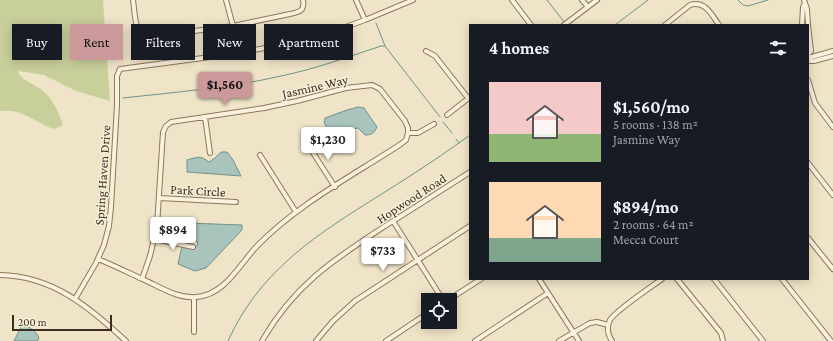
<!DOCTYPE html>
<html lang="en">
<head>
<meta charset="utf-8">
<style>
	body { margin:0; font-family:"Crimson Pro",serif; background:#20242c; color:#f1f3f6; height:100vh; display:flex; flex-direction:column; font-size:15px; white-space:nowrap }
	* { box-sizing:border-box; margin:0 }
	p { font-size:13px; color:#9ea1a6 }
	.icon { flex:none; width:22px; height:22px; fill:none; stroke:currentColor; stroke-width:2; stroke-linecap:round; stroke-linejoin:round }
	.map { position:relative; flex:1; overflow:hidden }
	.side { position:absolute; left:469px; top:24px; width:340px; height:256px; display:flex; flex-direction:column; background:#171b24; border-radius:0px; box-shadow:0 2px 10px #0003 }
	.side>* { flex:none }
	.guide { position:absolute; left:12px; top:24px; width:380px; height:36px; display:flex; gap:8px }
	.tools { position:absolute; left:421px; top:293px; display:grid; gap:8px }
	.tools a { display:grid; place-items:center; width:36px; height:36px; border-radius:0px; background:#171b24; box-shadow:0 2px 10px #0003; font-size:20px }
	.scale { position:absolute; left:12px; bottom:10px; width:100px; box-sizing:border-box; padding-left:4px; border:2px solid #3d2e20; border-top:0; font-size:11px; line-height:14px; white-space:nowrap; color:#3d2e20; -webkit-text-stroke:3px #f7eed8; paint-order:stroke }
	.price { position:absolute; translate:-50% -34px; padding:0 9px; border-radius:4px; background:#fff; color:#222; font-size:13px; line-height:26px; filter:drop-shadow(0 1px 2px #0008) }
	.price::after { content:''; position:absolute; left:50%; top:24px; width:12px; height:9px; margin-left:-6px; background:inherit; clip-path:polygon(0 0,100% 0,50% 100%) }
	.price.selected { background:#cc999b; color:#111 }
	ul { padding:0; list-style:none }
	li { display:flex; align-items:center; gap:12px; height:100px; padding:0 20px }
	li span { display:grid; place-items:center; flex:none; width:112px; height:80px; border-radius:0px; color:#555 }
	li>.icon { margin-inline-start:auto }
	span .icon { width:48px; height:48px; fill:#fffc; stroke-width:1 }
	li b { font-size:17px }
	h2 { display:flex; justify-content:space-between; align-items:center; height:48px; padding:0 20px; font-size:17px }
	.chip { padding:0 14px; border-radius:0px; background:#171b24; box-shadow:0 2px 10px #0003; font-size:14px; line-height:36px }
	.chip.selected { background:#cc999b; color:#111 }
	.map>svg:first-child { display:block }
	.green { fill:#c9cf9b }
	.water { fill:#a9c4bc; stroke:#6f938a }
	.lines { fill:none; stroke-linecap:round; stroke-linejoin:round }
	.stream { stroke:#6f938a; stroke-width:1 }
	.minor-casing { stroke:#8d765c; stroke-width:6 }
	.minor { stroke:#faf1dc; stroke-width:4 }
	.labels { text-anchor:middle; stroke-width:3; stroke-linejoin:round; paint-order:stroke }
	.street-label { font-size:13px; fill:#3d2e20; stroke:#f7eed8 }
</style>
</head>
<body>
<div class="map">
<svg width="833" height="341" viewBox="0 0 833 341">
	<rect width="100%" height="100%" fill="#f0e4c8"/>
	<path class="green" d="M0 0H103L110 101 76 91 44 75 18 71C21 81 31 82 39 88 54 99 57 109 63 125L54 129C32 122 26 109 0 111Z"/>
	<path class="water" d="M358 107 364 108 377 127C374 133 372 135 365 135L358 128 352 129 348 133 352 143 351 145 345 140H340L334 137 324 123 325 118 347 110Z
		M221 152H227L233 160 241 176 187 172V160C198 157 200 155 209 162L215 158Z
		M187 223 242 225V230L206 268 195 271 178 264 182 246 194 249 198 244 197 241 183 239 185 228Z
		M24 324C30 328 38 332 39 339L37 341H14L21 327Z"/>
	<g class="lines">
		<path class="stream" d="M547 0 565 23
			M738 0 743 5 748 6 768 0
			M376 23 385 46
			M615 25 648 0
			M123 98C176 92 229 88 281 76 315 69 348 57 381 46H385L440 117
			M443 122 452 133
			M456 139 459 143
			M228 341C265 258 338 223 410 176 430 163 451 149 470 135"/>
		<defs>
			<path id="minor" d="M133 0C135 12 134 35 148 37L233 26 290 14C299 12 305 11 303 0
				M226 0 233 26 237 30 240 53
				M356 0 365 20
				M512 0 531 25
				M582 0 588 7
				M804 0 807 9 808 25
				M564 25 597 0
				M665 25 690 5C705 0 712 15 719 25
				M802 25 803 7 805 3
				M233 26 229 31 233 54
				M808 26 811 51 808 54
				M426 51 435 56 468 98
				M808 58 833 51
				M808 61H814L833 56
				M808 80 815 103 833 127
				M447 115 470 97
				M205 117 210 153
				M308 145 335 187
				M260 155 296 212
				M808 163 833 195
				M159 198 236 202
				M393 221 443 300
				M808 238 833 269
				M155 239 193 247
				M98 259C113 265 127 272 142 279 159 286 177 299 196 297 225 295 239 265 257 246 298 204 352 176 401 144L406 140 408 133H418L434 124
				M0 275C54 276 88 307 126 341
				M142 279 150 256 157 226 163 132 166 126 171 122 264 108 297 101 346 88 372 85 380 89 405 121 408 128V133
				M539 279 579 341
				M677 279 721 333 723 341
				M714 279 763 341
				M782 279 831 341
				M194 297V332
				M75 299 96 263 104 245 109 226 111 207 117 105V76L120 69 233 54 291 43 337 30 365 20 413 0
				M448 300 481 279
				M262 341C294 285 333 260 385 226 414 208 442 190 470 172
				M316 341 333 321 355 301 470 226
				M386 341 428 313
				M475 341 548 293
				M559 341 590 323 597 322 608 325
				M612 341C608 335 606 328 610 320 615 311 651 287 662 279"/>
		</defs>
		<use href="#minor" class="minor-casing"/>
		<use href="#minor" class="minor"/>
	</g>
	<g class="labels">
		<g class="street-label">
			<text transform="translate(315 86) rotate(-13)" y="5">Jasmine Way</text>
			<text transform="translate(102 175) rotate(-86)" y="5">Spring Haven Drive</text>
			<text transform="translate(198 190) rotate(3)" y="5">Park Circle</text>
			<text transform="translate(411 198) rotate(-33)" y="5">Hopwood Road</text>
		</g>
	</g>
</svg>
<div class="tools">
<a><svg class="icon" aria-label="locate" viewBox="0 0 24 24"><circle cx="12" cy="12" r="6"/><path d="M12 2v4M12 18v4M2 12h4M18 12h4"/></svg></a>
</div>
<div class="scale">200 m</div>
<b class="price selected" style="left:225px;top:106px">$1,560</b>
<b class="price" style="left:328px;top:161px">$1,230</b>
<b class="price" style="left:173px;top:251px">$894</b>
<b class="price" style="left:383px;top:272px">$733</b>
<div class="guide">
<a class="chip">Buy</a>
<a class="chip selected">Rent</a>
<a class="chip">Filters</a>
<a class="chip">New</a>
<a class="chip">Apartment</a>
</div>
<section class="side">
<h2>4 homes<svg class="icon" aria-label="filters" viewBox="0 0 24 24"><path d="M4 7h16M4 17h16"/><circle cx="9" cy="7" r="2"/><circle cx="15" cy="17" r="2"/></svg></h2>
<ul>
<li><span style="background:linear-gradient(#f6c9c9 65%,#8fb573 0)"><svg class="icon" aria-label="home" viewBox="0 0 24 24"><path d="M3 11l9-7 9 7M6 9v11h12V9"/></svg></span><div><b>$1,560/mo</b><p>5 rooms · 138 m²</p><p>Jasmine Way</p></div></li>
<li><span style="background:linear-gradient(#ffd9b3 70%,#7fa58c 0)"><svg class="icon" aria-label="home" viewBox="0 0 24 24"><path d="M3 11l9-7 9 7M6 9v11h12V9"/></svg></span><div><b>$894/mo</b><p>2 rooms · 64 m²</p><p>Mecca Court</p></div></li>
</ul>
</section>
</div>
</body>
</html>
